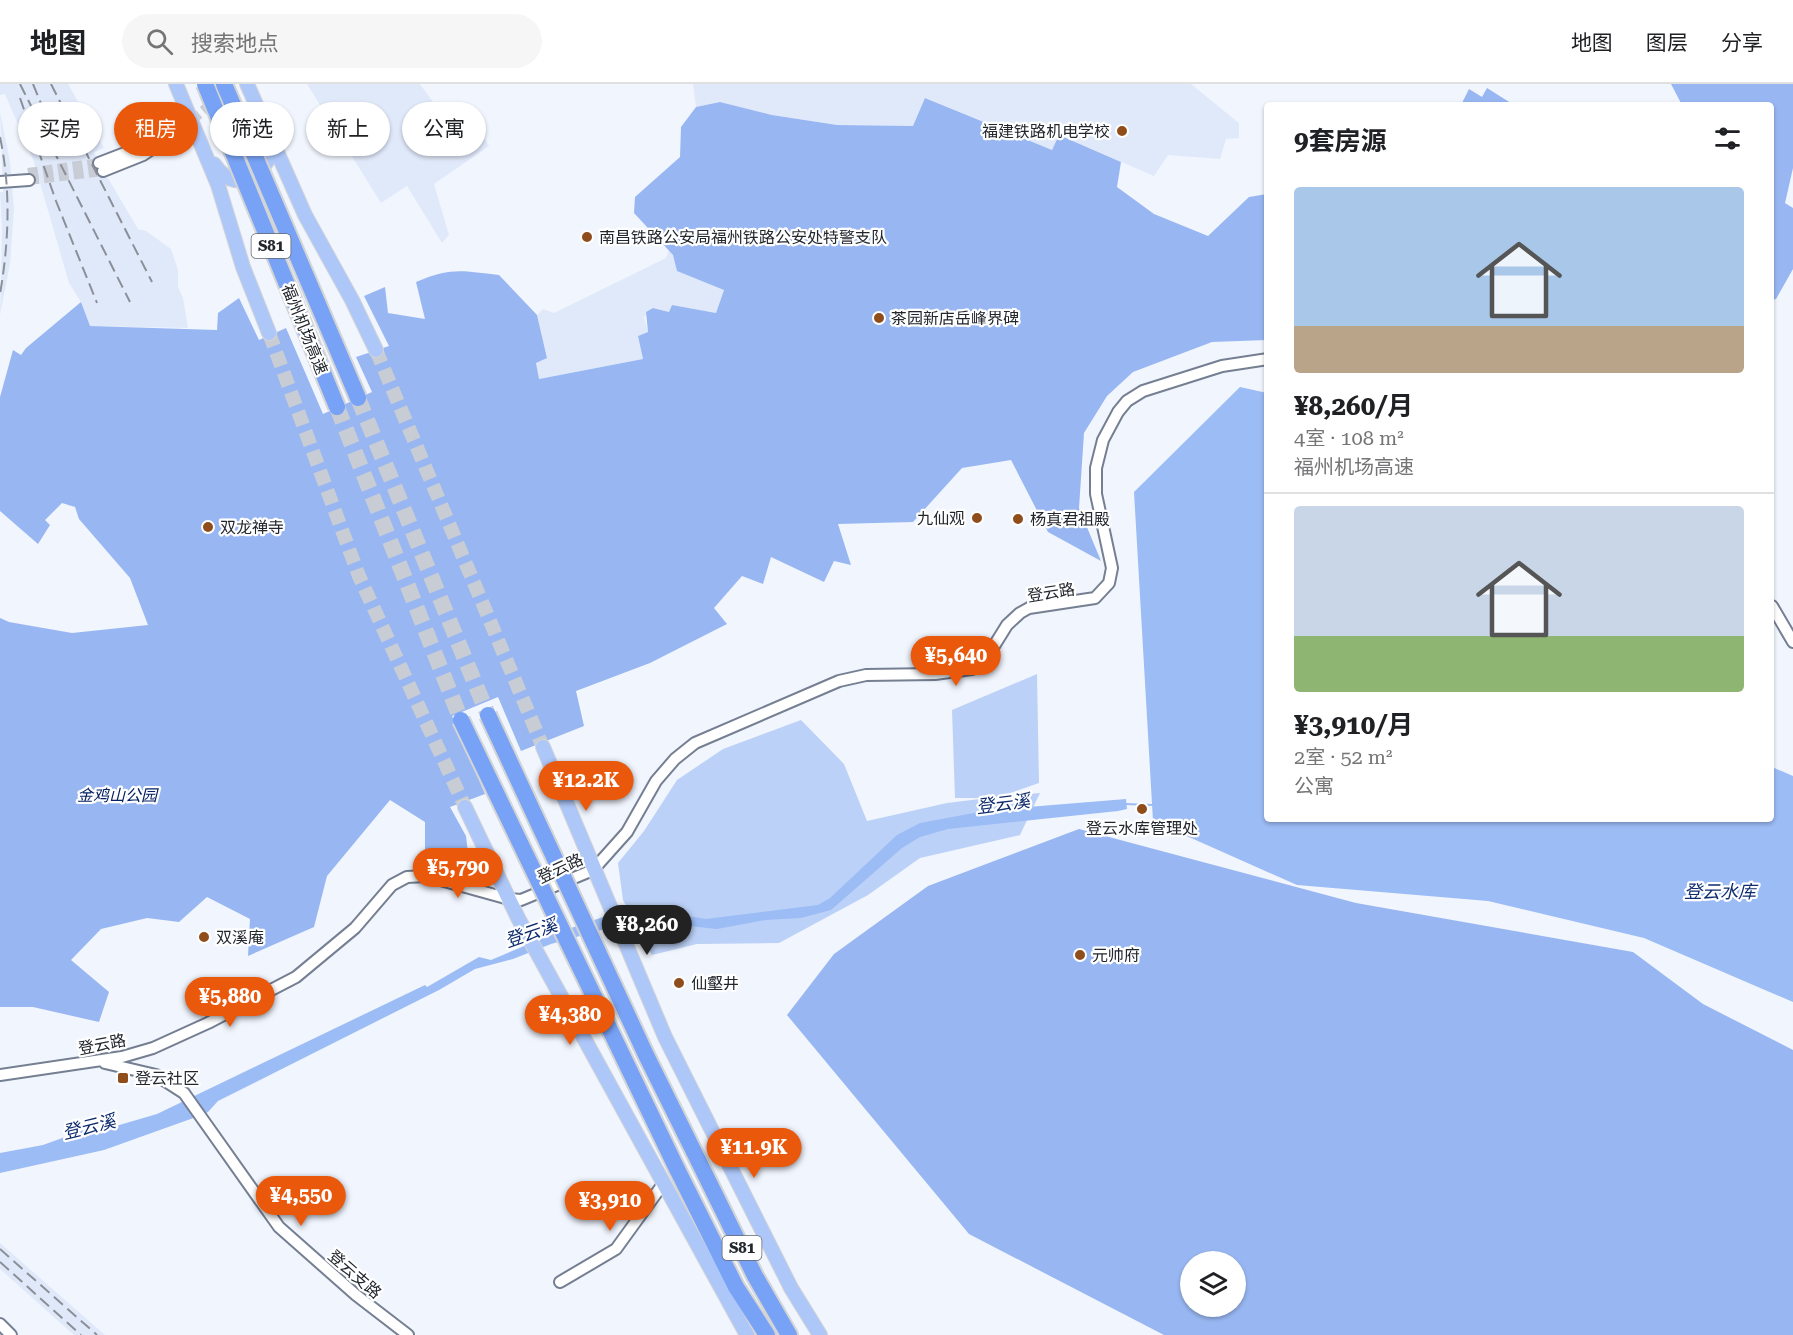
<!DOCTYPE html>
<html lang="zh">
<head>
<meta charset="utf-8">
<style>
	body { margin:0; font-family:"Roboto Serif","Noto Sans SC",serif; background:#f6f6f6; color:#202124; height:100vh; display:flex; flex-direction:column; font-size:22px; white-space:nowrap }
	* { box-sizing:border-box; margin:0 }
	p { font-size:20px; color:#757577 }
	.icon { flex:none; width:33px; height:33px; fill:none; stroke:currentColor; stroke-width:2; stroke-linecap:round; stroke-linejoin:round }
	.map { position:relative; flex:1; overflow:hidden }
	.drawer { position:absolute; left:1264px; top:18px; width:510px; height:720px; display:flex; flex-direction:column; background:#fff; border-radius:6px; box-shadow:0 2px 4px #0004 }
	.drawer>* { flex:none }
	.top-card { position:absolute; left:18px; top:18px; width:570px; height:54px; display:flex; gap:12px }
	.buttons { position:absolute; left:1180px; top:1167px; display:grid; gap:12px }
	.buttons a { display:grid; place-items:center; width:66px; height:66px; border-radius:50%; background:#fff; box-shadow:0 2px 4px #0004; font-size:30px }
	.price { position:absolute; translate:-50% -51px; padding:0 14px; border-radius:21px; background:#ea580c; color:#fff; font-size:20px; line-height:39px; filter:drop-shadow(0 2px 3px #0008) }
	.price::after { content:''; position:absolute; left:50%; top:36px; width:18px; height:14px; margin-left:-9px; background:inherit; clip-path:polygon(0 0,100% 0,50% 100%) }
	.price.on { background:#222; color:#fff }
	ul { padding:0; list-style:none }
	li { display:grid; align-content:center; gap:12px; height:318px; padding:0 30px }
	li+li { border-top:2px solid #e0e0e0 }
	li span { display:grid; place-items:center; height:186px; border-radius:6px; color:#555 }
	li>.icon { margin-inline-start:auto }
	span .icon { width:108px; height:108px; fill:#fffc; stroke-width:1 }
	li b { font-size:26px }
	h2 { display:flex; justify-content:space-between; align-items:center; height:72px; padding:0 30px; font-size:26px }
	.pill { padding:0 21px; border-radius:27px; background:#fff; box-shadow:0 2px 4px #0004; font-size:21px; line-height:54px }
	.pill.on { background:#ea580c; color:#fff }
	header { display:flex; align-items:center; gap:36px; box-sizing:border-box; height:84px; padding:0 30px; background:#fff; border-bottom:2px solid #e0e0e0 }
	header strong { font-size:28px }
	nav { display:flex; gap:33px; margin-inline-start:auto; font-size:21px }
	.search { width:420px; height:54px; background:#f6f6f6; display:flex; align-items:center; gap:15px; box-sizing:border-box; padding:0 21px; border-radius:33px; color:#757577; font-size:22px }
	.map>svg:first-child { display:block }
	.built { fill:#e0e9fa }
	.green { fill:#bcd1f7 }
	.forest { fill:#98b7f2; fill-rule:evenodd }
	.water { fill:#9cbcf6 }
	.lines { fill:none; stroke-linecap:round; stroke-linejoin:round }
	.stream { stroke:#9cbcf6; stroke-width:2 }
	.minor-tunnel { stroke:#c8ccd4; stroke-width:10; stroke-dasharray:10 5; stroke-linecap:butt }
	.major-tunnel { stroke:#c8ccd4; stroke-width:14; stroke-dasharray:14 7; stroke-linecap:butt }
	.highway-tunnel { stroke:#c8ccd4; stroke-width:16; stroke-dasharray:16 8; stroke-linecap:butt }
	.minor-casing { stroke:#757f92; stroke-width:14 }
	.major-casing { stroke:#d3d4d5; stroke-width:16 }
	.highway-casing { stroke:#d3d4d5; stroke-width:20 }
	.minor { stroke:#fff; stroke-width:10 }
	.major { stroke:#aec7f9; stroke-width:14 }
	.highway { stroke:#78a2f5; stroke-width:16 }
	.rail { stroke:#8b8f97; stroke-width:2; stroke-dasharray:12 6; stroke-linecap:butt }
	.highway-bridge-casing { stroke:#d3d4d5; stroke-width:20; stroke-linecap:butt }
	.highway-bridge { stroke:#78a2f5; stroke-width:16 }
	.poi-dot { fill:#8f4d1c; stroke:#fff; stroke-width:2 }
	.labels { text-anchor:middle; stroke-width:4.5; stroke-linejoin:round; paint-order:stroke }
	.shield { fill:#fff; stroke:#64676c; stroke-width:1.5 }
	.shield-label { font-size:15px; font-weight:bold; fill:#22262d }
	.poi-label { font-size:16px; fill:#22262d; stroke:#fff; text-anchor:start }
	.street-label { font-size:16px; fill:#22262d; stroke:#fff }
	.park-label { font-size:16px; font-style:italic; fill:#052163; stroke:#fff }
	.water-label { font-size:18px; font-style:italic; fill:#0e2c6f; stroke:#fff }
</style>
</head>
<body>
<header>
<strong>地图</strong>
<div class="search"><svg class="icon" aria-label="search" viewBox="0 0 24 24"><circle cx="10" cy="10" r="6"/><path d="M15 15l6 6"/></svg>搜索地点</div>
<nav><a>地图</a><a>图层</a><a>分享</a></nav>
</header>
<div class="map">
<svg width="1793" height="1251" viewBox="0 0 1793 1251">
	<rect width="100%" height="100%" fill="#f1f5fe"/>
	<path class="built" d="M0 0H68L104 64 94 68 99 79 138 145 146 147 171 165 178 186V203L183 214 188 244 89 242 81 218 69 199 34 78 5 10 0 11Z
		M307 0H420L441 29 450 32 464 22 489 62 434 100 449 151 442 159 407 102 381 119Z
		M693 0H1191L1239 39V54L1226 55 1220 75 1168 71 1154 92 1059 51 1052 66 926 14 914 42 837 41 772 31 720 18 696 23Z
		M0 28 10 78 14 125 10 180 0 231 2 146 0 108H3Z
		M669 166 676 176 677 187 724 205 716 229 672 221 669 228 653 224 644 233 648 248 638 252 643 275 538 295 536 279 547 273 537 231 543 225 554 229 666 174Z
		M0 1159 105 1251H74L0 1185Z"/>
	<path class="green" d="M1037 590 1039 699 999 713 1040 709 1020 751 920 774 868 811 779 859 697 860 652 871 623 816 618 779 644 747 677 696 723 665 801 636 844 680 867 737 947 719 988 714H955L952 626Z"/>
	<path class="forest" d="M1671 0H1793V84L1785 119 1793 124V185L1776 215 1772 216V21H1682Z
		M1487 4 1514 21H1461L1469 5 1482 13Z
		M925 14 1052 66 1059 51 1121 78 1117 103 1154 130 1208 152 1249 113 1267 110V256L1212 258 1133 288 1107 312 1084 349 1079 424 1101 477 1048 448 1011 376 962 384 913 438 838 440 851 481 834 477 824 498 771 473 763 500 742 492 714 524 727 540 650 579 576 607 584 642 521 667 498 613 452 632 485 710 450 723 466 752 469 778H425V738L390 716 327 792 314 843 248 872 250 835 207 813 179 838 147 834 101 845 71 876 109 908 99 938 33 923H0V534L9 538 72 549 148 541 130 494 79 435 75 423 62 419 45 436 50 441 38 460 0 427V313L13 266 21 271 26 264 81 218 90 242 217 246 218 229 239 214 259 256 286 244 323 330 372 308 356 273 389 262 364 212 385 203 388 229 425 235 416 198C452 183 461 187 499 191L537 231 547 274 536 279 539 295 643 275 638 252 648 248 646 228 653 224 669 228 672 221 716 229 724 206 677 187 673 171 634 129 635 113 680 73 681 43 696 23 720 18 772 31 837 41 913 42Z
		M1079 745 1356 819 1633 868 1703 920 1793 966V1251H1164L969 1150 787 931 834 870 928 802ZM1191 1178H1236V1222H1191Z"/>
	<path class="water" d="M1240 303 1267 309 1268 735H1772V683L1793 692V918L1644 854 1488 817 1297 801 1153 737 1134 408Z
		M1126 715 1127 725 1118 727 948 745 920 753 902 764 831 826 801 834 766 836 717 845 660 839H627L551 860 513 875 475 885 439 906 218 1017 208 1028 199 1032 104 1066 0 1089V1069L43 1061 87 1045 92 1049 157 1030 425 901 427 903 479 873 491 876 548 852 632 823 706 835 818 821 830 814 897 751 920 739 990 726Z"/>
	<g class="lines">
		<path class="stream" d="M1125 720 1153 721"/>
		<path class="minor-tunnel" d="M180 46 235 0
			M28 89 99 79
			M29 96 103 87"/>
		<path class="major-tunnel" d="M269 249 359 492 465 723
			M376 266 543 663"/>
		<path class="highway-tunnel" d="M358 314 488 631
			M337 323 461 636"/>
		<defs>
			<path id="minor" d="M99 79 138 64 175 41
				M103 87 143 71 180 46
				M0 98 29 96
				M1772 522 1793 558
				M425 788 473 791 481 784 487 770
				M105 979 156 991 184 1009 279 1143 356 1211 408 1251
				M0 991 122 973 153 964 208 939 296 893 355 844 392 801 407 793 426 792 509 815 521 816 593 786 627 748 656 697 675 675 695 659 839 597 866 591 935 590 972 585 989 570 1007 541 1020 529 1029 524 1095 514 1109 499 1112 484 1096 410V384L1103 356 1118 328 1127 317 1143 307 1222 282 1268 275
				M560 1198 616 1165 663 1100
				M0 1240 11 1251"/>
			<path id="major" d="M176 0 218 101 243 183 269 249
				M247 0 305 131 352 216 376 266
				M214 80C235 112 264 92 274 63
				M543 663 665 953 791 1204 820 1251
				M465 723 518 834 747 1251"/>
			<path id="highway" d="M698 1076 755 1192 789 1251
				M677 1085 736 1203 767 1251"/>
		</defs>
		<use href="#minor" class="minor-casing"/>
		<use href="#major" class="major-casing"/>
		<use href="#highway" class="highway-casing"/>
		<use href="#minor" class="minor"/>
		<use href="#major" class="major"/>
		<use href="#highway" class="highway"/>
		<path class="rail" d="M20 0 130 218
			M33 0 49 39
			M51 0 152 198
			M20 14 56 117 97 219
			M0 53C11 105 9 158 0 210
			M0 1165 97 1251
			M0 1178 81 1251"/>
		<defs>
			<path id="highway-bridge" d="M205 0 337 323
				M224 0 358 314
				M488 631 646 971 698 1076
				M461 636 677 1085"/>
		</defs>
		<use href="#highway-bridge" class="highway-bridge-casing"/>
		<use href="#highway-bridge" class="highway-bridge"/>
	</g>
	<g class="poi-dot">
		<circle cx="1122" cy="47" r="6"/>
		<circle cx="587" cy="153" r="6"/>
		<circle cx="879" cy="234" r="6"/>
		<circle cx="977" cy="434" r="6"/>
		<circle cx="1018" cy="435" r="6"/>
		<circle cx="208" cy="443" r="6"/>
		<circle cx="1142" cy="725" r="6"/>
		<circle cx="204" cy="853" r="6"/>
		<circle cx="1080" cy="871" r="6"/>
		<circle cx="679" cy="899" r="6"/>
		<rect x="117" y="988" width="12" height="12" rx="3"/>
	</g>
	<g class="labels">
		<g class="shield">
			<rect x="251.5" y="150" width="39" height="24" rx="4.5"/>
			<rect x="722.5" y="1152" width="39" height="24" rx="4.5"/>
		</g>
		<g class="shield-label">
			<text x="271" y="167">S81</text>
			<text x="742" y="1169">S81</text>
		</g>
		<g class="poi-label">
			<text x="1110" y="53" text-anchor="end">福建铁路机电学校</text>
			<text x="599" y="159">南昌铁路公安局福州铁路公安处特警支队</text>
			<text x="891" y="240">茶园新店岳峰界碑</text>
			<text x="965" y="440" text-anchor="end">九仙观</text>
			<text x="1030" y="441">杨真君祖殿</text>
			<text x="220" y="449">双龙禅寺</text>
			<text x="1142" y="750" text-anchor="middle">登云水库管理处</text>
			<text x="216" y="859">双溪庵</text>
			<text x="1092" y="877">元帅府</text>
			<text x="691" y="905">仙壑井</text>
			<text x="135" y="1000">登云社区</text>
		</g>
		<g class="street-label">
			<text transform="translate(305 245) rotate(68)" y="6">福州机场高速</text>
			<text transform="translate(1051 508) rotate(-9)" y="6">登云路</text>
			<text transform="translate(560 784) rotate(-25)" y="6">登云路</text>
			<text transform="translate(102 960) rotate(-11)" y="6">登云路</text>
			<text transform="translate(355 1190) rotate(41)" y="6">登云支路</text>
		</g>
		<g class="park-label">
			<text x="117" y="717">金鸡山公园</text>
		</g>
		<g class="water-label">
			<text transform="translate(1003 720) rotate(-7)" y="6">登云溪</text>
			<text x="1720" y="814">登云水库</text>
			<text transform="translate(531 849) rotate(-19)" y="6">登云溪</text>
			<text transform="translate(89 1043) rotate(-14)" y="6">登云溪</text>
		</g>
	</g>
</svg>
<div class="buttons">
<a><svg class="icon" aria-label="layers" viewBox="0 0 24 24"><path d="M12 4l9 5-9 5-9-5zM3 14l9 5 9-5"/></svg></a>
</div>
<b class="price" style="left:956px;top:603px">¥5,640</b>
<b class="price" style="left:586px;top:728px">¥12.2K</b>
<b class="price" style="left:458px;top:815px">¥5,790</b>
<b class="price on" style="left:647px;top:872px">¥8,260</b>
<b class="price" style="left:230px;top:944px">¥5,880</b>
<b class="price" style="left:570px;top:962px">¥4,380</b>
<b class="price" style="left:754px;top:1095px">¥11.9K</b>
<b class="price" style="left:301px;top:1143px">¥4,550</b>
<b class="price" style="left:610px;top:1148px">¥3,910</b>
<div class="top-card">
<a class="pill">买房</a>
<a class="pill on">租房</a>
<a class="pill">筛选</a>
<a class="pill">新上</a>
<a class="pill">公寓</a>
</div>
<section class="drawer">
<h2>9套房源<svg class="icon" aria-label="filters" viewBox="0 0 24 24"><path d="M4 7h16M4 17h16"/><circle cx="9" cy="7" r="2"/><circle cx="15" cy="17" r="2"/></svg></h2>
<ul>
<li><span style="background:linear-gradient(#a9c7e8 75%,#b9a48a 0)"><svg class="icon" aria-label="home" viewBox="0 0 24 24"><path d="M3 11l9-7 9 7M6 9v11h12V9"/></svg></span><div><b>¥8,260/月</b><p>4室 · 108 m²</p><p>福州机场高速</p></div></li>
<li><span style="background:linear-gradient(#c9d6e8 70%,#8fb573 0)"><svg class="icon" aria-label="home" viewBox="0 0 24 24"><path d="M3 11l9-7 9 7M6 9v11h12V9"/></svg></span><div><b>¥3,910/月</b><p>2室 · 52 m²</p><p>公寓</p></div></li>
</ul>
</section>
</div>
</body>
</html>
